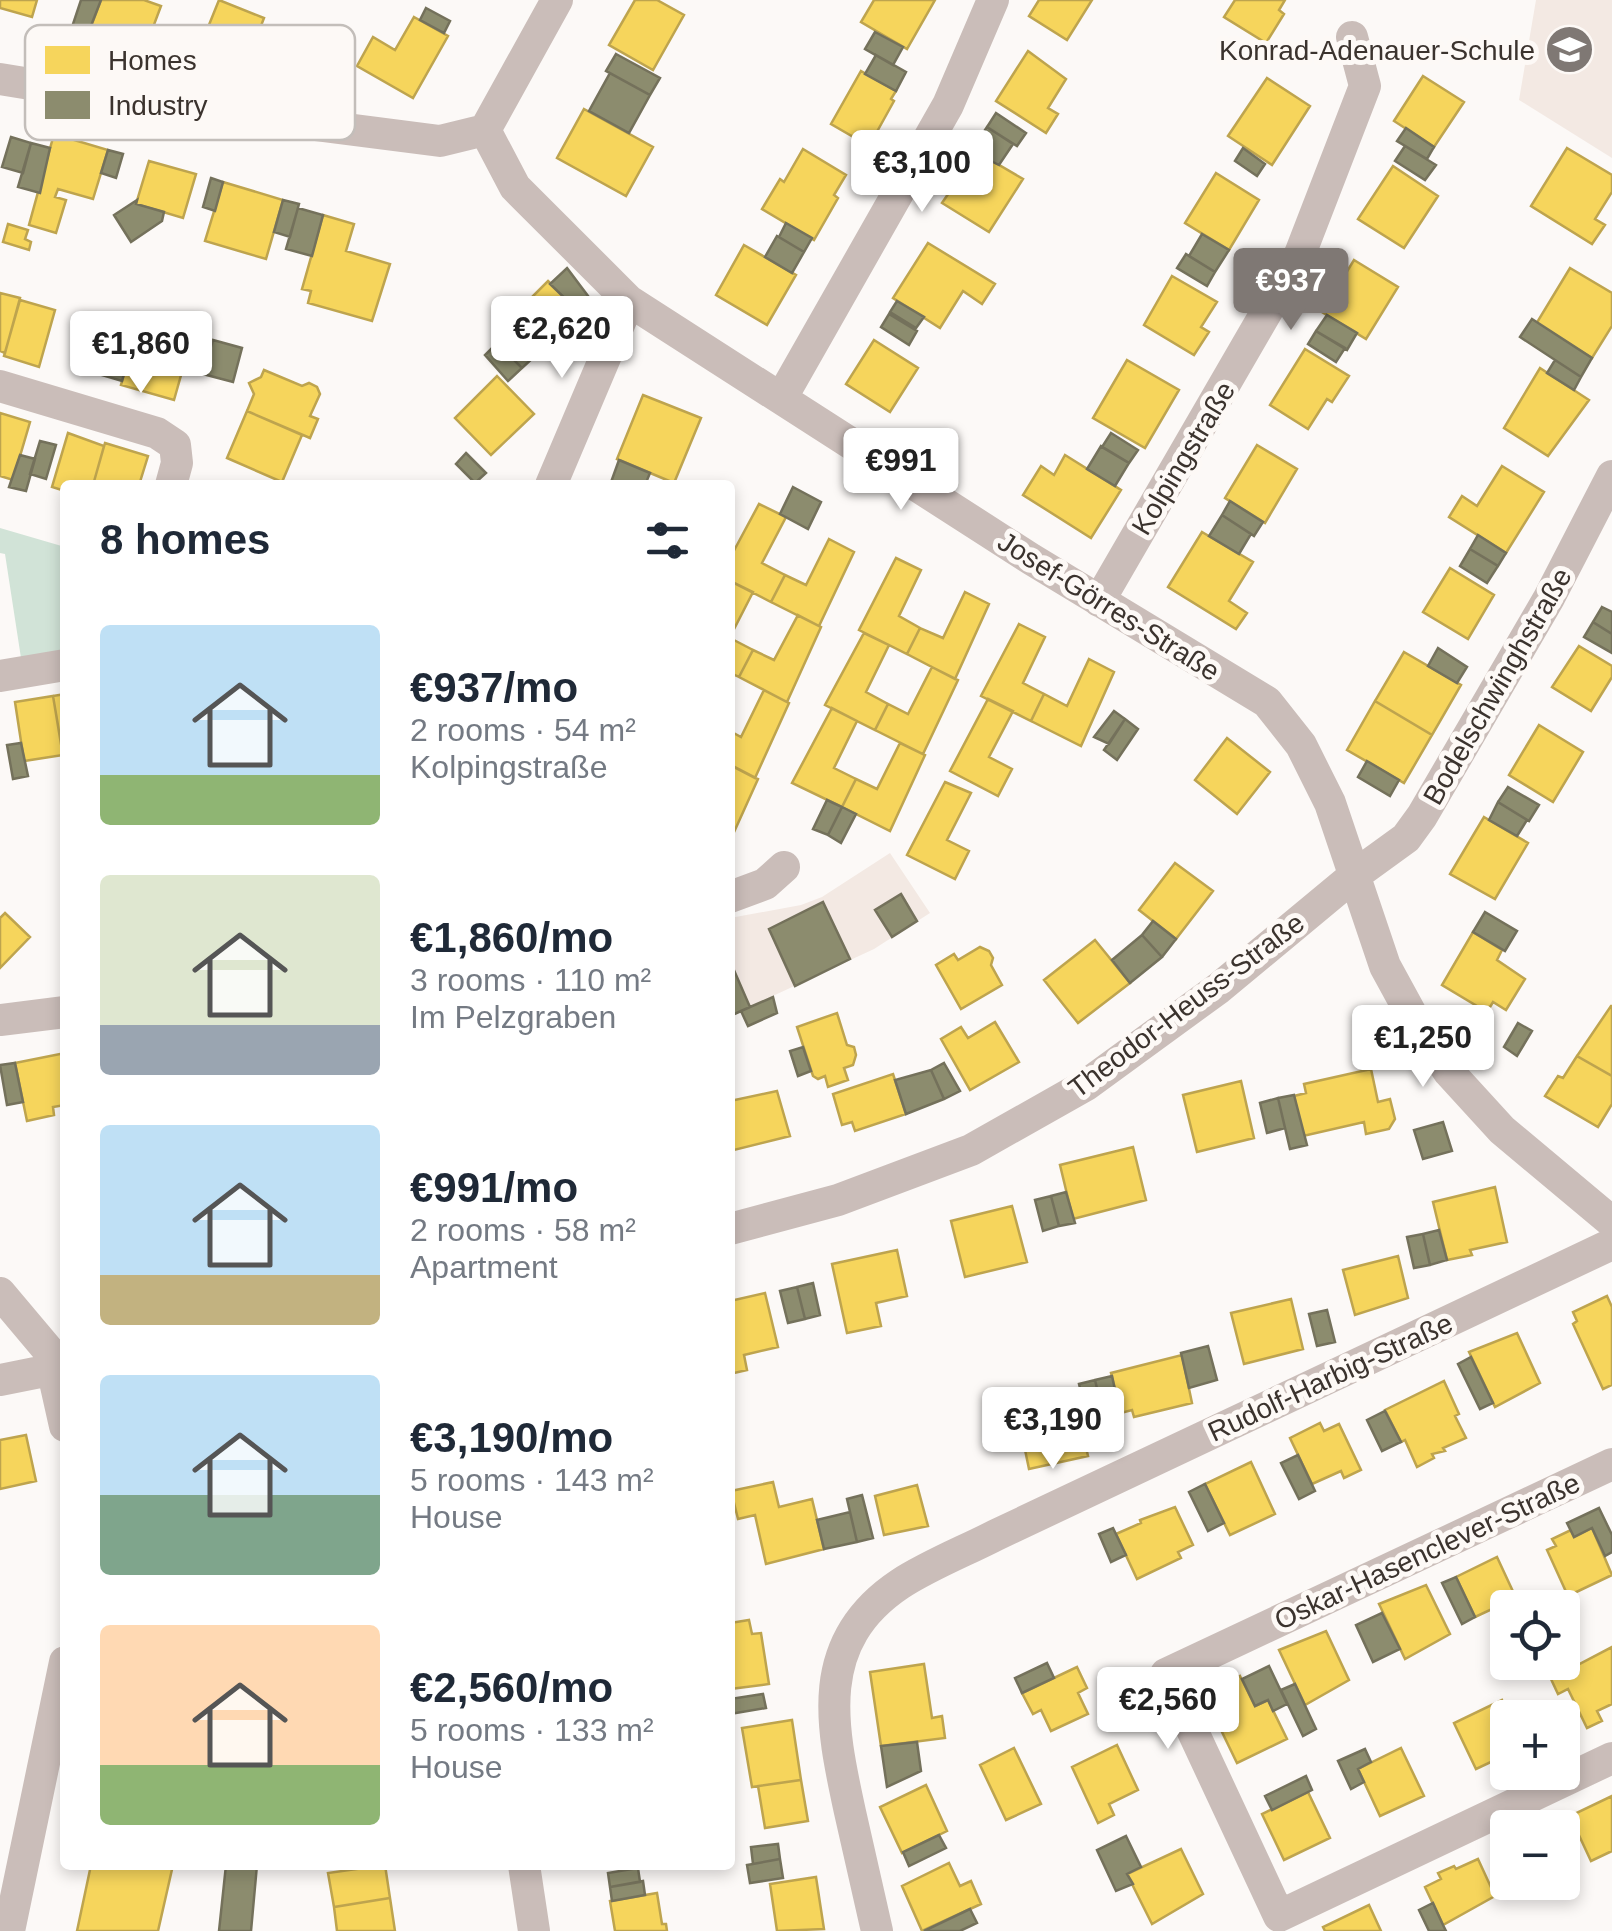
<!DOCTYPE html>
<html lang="en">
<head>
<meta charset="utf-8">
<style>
	body { margin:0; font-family:Arial,sans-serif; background:#f6f6f7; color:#1f2937; height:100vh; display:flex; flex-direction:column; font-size:38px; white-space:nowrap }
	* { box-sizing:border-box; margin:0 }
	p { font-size:32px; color:#747a83 }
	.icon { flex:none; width:55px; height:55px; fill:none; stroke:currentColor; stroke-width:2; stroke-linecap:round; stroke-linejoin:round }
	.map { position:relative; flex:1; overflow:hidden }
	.sheet { position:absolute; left:60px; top:480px; width:675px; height:1390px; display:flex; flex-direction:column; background:#fff; border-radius:10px; box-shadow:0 5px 15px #0003 }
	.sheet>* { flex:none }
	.buttons { position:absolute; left:1490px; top:1590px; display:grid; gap:20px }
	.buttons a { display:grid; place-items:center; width:90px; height:90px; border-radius:10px; background:#fff; box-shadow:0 5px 15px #0003; font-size:50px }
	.price { position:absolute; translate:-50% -85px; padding:0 22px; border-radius:10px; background:#fff; color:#222; font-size:32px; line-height:65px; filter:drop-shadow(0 2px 5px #0008) }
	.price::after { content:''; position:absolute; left:50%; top:60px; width:30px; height:22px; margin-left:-15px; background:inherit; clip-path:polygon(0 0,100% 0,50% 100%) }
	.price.on { background:#7f7874; color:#fff }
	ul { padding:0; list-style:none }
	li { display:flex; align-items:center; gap:30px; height:250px; padding:0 40px }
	li span { display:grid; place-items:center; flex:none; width:280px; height:200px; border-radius:10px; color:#555 }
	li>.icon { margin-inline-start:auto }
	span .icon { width:120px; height:120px; fill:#fffc; stroke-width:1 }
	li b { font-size:42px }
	h2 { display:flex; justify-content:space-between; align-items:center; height:120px; padding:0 40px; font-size:42px }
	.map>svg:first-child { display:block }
	.built { fill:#f3e9e3 }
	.green { fill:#d1e3d7 }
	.homes { fill:#f6d55c; stroke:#bea44e; stroke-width:2.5 }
	.industry { fill:#8c8c6e; stroke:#74715b; stroke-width:2.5 }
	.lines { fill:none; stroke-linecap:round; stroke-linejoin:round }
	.minor { stroke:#cabdb9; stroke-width:32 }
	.labels { text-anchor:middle; stroke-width:10; stroke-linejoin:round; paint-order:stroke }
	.poi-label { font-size:28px; fill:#3b332e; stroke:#fdf9f6; text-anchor:end }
	.street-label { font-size:28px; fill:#3b332e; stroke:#fdf9f6 }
	.key { fill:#fdf9f6; stroke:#c3beba; stroke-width:2.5 }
	.key-label { font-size:28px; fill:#3b332e }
</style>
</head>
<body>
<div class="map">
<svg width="1612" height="1931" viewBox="0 0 1612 1931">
	<rect width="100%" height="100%" fill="#fcf9f7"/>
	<path class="built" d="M1536 0H1612V158L1519 100Z
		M890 853 930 913 874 949 730 1016V918L801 905 822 897Z"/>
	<path class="green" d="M0 528 65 547V651L21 658 5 554 0 553Z"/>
	<path class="homes" d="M0 0H37L32 17 0 8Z
		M101 0H144L161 6 140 62 85 42Z
		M219 0 264 18 240 81 194 62Z
		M635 0H657L684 15 653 70 609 45Z
		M874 0H935L907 49 861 22Z
		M1039 0H1092L1067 40 1029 16Z
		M1235 0H1285L1279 10 1284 14 1266 43 1224 17Z
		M414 17 448 36 413 98 357 66 373 37 395 50Z
		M1028 51 1066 79 1048 108 1058 114 1046 133 996 101Z
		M861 71 896 91 891 99 894 101 869 146 831 124Z
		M1423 76 1464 102 1434 147 1394 121Z
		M1267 78 1310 106 1272 165 1228 136Z
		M584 109 653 147 626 196 557 158Z
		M54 134 108 150 93 199 58 189 55 197 66 200 56 233 29 225Z
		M1567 148 1612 175V192L1595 219 1605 225 1592 244 1531 206Z
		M803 149 846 175 834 195 838 198 814 240 762 209 780 179 784 182Z
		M977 152 1023 179 989 232 942 203Z
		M149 161 196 174 183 218 136 204Z
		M1393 166 1438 196 1404 248 1358 219Z
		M1216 173 1259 200 1229 250 1185 223Z
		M223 182 283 200 266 259 205 241Z
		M323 215 354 224 346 251 390 264 372 321 308 303 311 291 302 289Z
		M8 224 28 230 25 239 31 242 29 250 3 242Z
		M928 243 995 284 982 304 963 291 940 328 893 298Z
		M744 245 796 275 767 325 716 295Z
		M1354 260 1398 287 1366 339 1322 312Z
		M1570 268 1612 293V326L1592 358 1536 324Z
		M1172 276 1217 302 1201 327 1209 332 1194 355 1144 325Z
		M548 281 579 312 540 351 509 320Z
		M0 293 20 298 5 353 0 351Z
		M20 300 55 310 39 367 4 356Z
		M134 339 187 354 174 400 121 385Z
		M874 340 918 368 890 412 846 384Z
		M1305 349 1349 376 1332 402 1327 399 1308 429 1270 405Z
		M1127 360 1179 390 1145 448 1093 418Z
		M1540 368 1589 400 1548 456 1504 428Z
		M264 370 302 386 309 383 317 387 320 394 310 416 318 419 310 438 247 411 254 394 249 383 261 377Z
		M497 376 534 414 491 455 455 418Z
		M643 395 701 418 674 483 617 459Z
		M247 411 302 435 282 482 227 458Z
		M0 413 30 422 13 480 0 476Z
		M68 433 104 446 93 485H65V491L52 487Z
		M105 443 148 456 139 485H93Z
		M1257 445 1297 469 1265 523 1225 498Z
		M1065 455 1121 490 1091 538 1023 495 1041 466 1054 475Z
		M1502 466 1544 492 1506 553 1449 517 1462 496 1477 506Z
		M759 504 786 517 762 563 785 575 771 602 730 581V558Z
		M1202 532 1253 562 1229 601 1247 613 1236 629 1168 587Z
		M829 539 854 552 819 626 771 602 785 575 806 585Z
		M896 558 921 570 899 616 920 628 907 654 859 630Z
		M1450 568 1494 595 1468 639 1423 612Z
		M730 581 753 592 730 637Z
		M965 592 989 604 955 679 907 654 920 628 943 638Z
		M798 615 821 627 787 702 739 677 753 650 774 660Z
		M1019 624 1045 637 1023 683 1044 694 1031 721 981 696Z
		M864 633 889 645 866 692 888 704 875 730 825 705Z
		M730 638 753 650 739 677 730 673Z
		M1579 646 1612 666V677L1591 711 1552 687Z
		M1404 652 1461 685 1432 735 1375 701Z
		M1089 659 1114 672 1081 746 1031 721 1044 694 1067 706Z
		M932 667 958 680 923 754 875 730 888 704 908 714Z
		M764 690 789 703 755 778 730 765V731L741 737Z
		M65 694V756H63L53 696Z
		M53 696 63 755 24 761 15 702Z
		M988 699 1013 711 989 757 1012 769 998 796 950 771Z
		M1375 701 1432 735 1404 783 1347 750Z
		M832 708 857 721 834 768 856 779 842 807 792 783Z
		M1539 725 1583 752 1553 802 1509 775Z
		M1227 738 1270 772 1237 814 1195 780Z
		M900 743 925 755 890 831 842 807 856 779 877 789Z
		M733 766 758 779 730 841V772Z
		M945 782 971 793 947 840 969 851 955 879 907 855Z
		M1484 817 1528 843 1495 899 1450 874Z
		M1175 863 1213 891 1176 939 1139 910Z
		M5 913 30 937 0 968V918Z
		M1473 932 1502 950 1497 960 1525 979 1506 1010 1493 1002 1487 1012 1442 985Z
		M1095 940 1130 983 1078 1023 1044 980Z
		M980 947 989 951 993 958 991 965 1002 985 961 1009 936 965 954 954 958 960Z
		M1611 1006H1612V1076L1577 1056Z
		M837 1013 847 1045 854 1047 856 1055 853 1065 844 1068 848 1080 828 1087 825 1076 818 1079 813 1076 797 1027Z
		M995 1022 1019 1062 970 1090 941 1039 961 1027 968 1038Z
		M65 1053V1105L53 1107 54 1115 27 1121 15 1063Z
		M1577 1056 1612 1076V1104L1598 1127 1545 1096 1558 1076 1563 1078Z
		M1371 1069 1378 1102 1390 1099 1395 1119 1389 1129 1366 1134 1364 1122 1303 1136 1294 1096 1306 1093 1304 1084Z
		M893 1074 906 1114 855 1131 852 1122 842 1125 833 1094Z
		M1241 1081 1254 1138 1197 1152 1183 1095Z
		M777 1091 790 1136 730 1151V1101Z
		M1133 1147 1146 1200 1073 1219 1060 1165Z
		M1495 1187 1507 1242 1470 1250 1472 1255 1447 1260 1433 1202Z
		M1012 1206 1027 1262 965 1277 951 1221Z
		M897 1250 907 1296 876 1303 881 1326 847 1333 832 1264Z
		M1398 1256 1408 1298 1355 1315 1343 1270Z
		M765 1293 778 1347 744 1355 747 1370 730 1374V1301Z
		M1607 1296 1612 1307V1385L1603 1389 1573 1324 1577 1321 1573 1312Z
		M1291 1299 1303 1349 1244 1364 1231 1313Z
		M1517 1333 1540 1383 1495 1407 1469 1352Z
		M1182 1355 1192 1403 1134 1417 1132 1410 1121 1413 1111 1373Z
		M1444 1381 1459 1414 1455 1416 1466 1438 1443 1448 1445 1451 1432 1454 1434 1458 1417 1467 1405 1440 1401 1442 1385 1410Z
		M1077 1408 1088 1456 1029 1469 1019 1421Z
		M1320 1423 1324 1431 1339 1424 1361 1470 1344 1478 1341 1471 1312 1484 1290 1438Z
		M26 1435 36 1481 0 1489V1440Z
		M1251 1462 1275 1514 1230 1535 1205 1484Z
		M773 1482 779 1507 812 1499 824 1549 766 1564 755 1515 738 1519 731 1491Z
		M917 1485 928 1526 884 1535 875 1496Z
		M1175 1507 1193 1545 1178 1552 1181 1558 1137 1579 1116 1534 1141 1523 1140 1520Z
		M1592 1528 1612 1575 1568 1596 1547 1550 1556 1546 1552 1539 1571 1530 1574 1537Z
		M1497 1557 1516 1598 1475 1617 1456 1577Z
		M1426 1585 1450 1634 1405 1659 1379 1604Z
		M749 1620 752 1634 761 1633 769 1684 730 1689V1623Z
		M1326 1631 1349 1680 1305 1705 1279 1650Z
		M1612 1647V1704L1597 1711 1602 1721 1587 1728 1568 1689 1558 1694 1551 1679Z
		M924 1664 932 1718 942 1716 945 1738 881 1746 870 1672Z
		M1077 1667 1087 1688 1078 1693 1088 1714 1051 1731 1041 1710 1033 1714 1022 1693Z
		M1240 1676 1255 1706 1268 1700 1287 1739 1237 1763 1208 1703 1222 1696 1217 1687Z
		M1502 1700 1511 1718H1508V1754L1476 1769 1454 1723Z
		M792 1720 801 1780 752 1787 742 1728Z
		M1117 1745 1138 1790 1109 1804 1114 1815 1098 1823 1072 1767Z
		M1014 1748 1041 1804 1006 1820 980 1765Z
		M1401 1748 1424 1796 1380 1816 1358 1769Z
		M801 1780 808 1821 765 1828 758 1786Z
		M926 1785 947 1831 902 1853 880 1807Z
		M1308 1792 1330 1838 1284 1860 1262 1814Z
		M1612 1796V1851L1591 1861 1570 1816Z
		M1181 1849 1203 1894 1152 1924 1127 1874Z
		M1478 1859 1495 1896 1443 1925 1425 1887 1441 1879 1438 1873 1454 1866 1456 1869Z
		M949 1863 960 1886 971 1881 981 1904 922 1931 902 1886Z
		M91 1865H173L158 1931H77Z
		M385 1865 390 1898 334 1907 328 1873Z
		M816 1877 824 1929 777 1931 770 1884Z
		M657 1893 662 1924H666L667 1931H615L610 1901Z
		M390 1898 395 1931H337L334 1907Z
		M1369 1905 1381 1931H1325L1323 1927Z"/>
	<path class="industry" d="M81 0H101L89 31 73 24Z
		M426 8 450 21 444 33 420 20Z
		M875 32 903 47 893 65 865 49Z
		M616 54 660 78 650 95 606 71Z
		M876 55 906 72 896 91 865 74Z
		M610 73 650 95 629 133 589 111Z
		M996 113 1026 133 1017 146 987 127Z
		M987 127 1013 144 999 165 971 151Z
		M1406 128 1434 147 1427 159 1397 141Z
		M11 137 31 143 23 173 2 167Z
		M31 143 50 148 40 193 18 187Z
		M1405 146 1436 165 1425 180 1395 161Z
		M1243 148 1265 164 1257 176 1235 161Z
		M108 150 123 154 116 178 101 173Z
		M211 178 223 182 215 211 203 207Z
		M137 200 136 204 164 212 162 221 131 242 114 215Z
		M283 200 299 204 290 237 274 232Z
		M298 208 323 215 312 256 286 249Z
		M786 223 812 238 804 252 779 237Z
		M1202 234 1229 250 1215 272 1189 256Z
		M777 236 804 252 792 273 765 257Z
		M1186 254 1215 272 1207 286 1177 268Z
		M567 268 588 296 576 309 550 284Z
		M897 301 924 317 916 328 890 312Z
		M889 314 917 331 909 345 881 327Z
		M1327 315 1357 333 1347 350 1316 331Z
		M1532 319 1592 358 1581 377 1520 337Z
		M102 322 136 332 122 381 88 371Z
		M510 331 534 357 522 368 497 343Z
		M1316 331 1345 348 1336 362 1308 344Z
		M82 332 98 336 88 371 72 366Z
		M213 340 242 348 233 382 203 374Z
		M497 343 522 368 508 381 485 355Z
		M1555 360 1581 377 1574 390 1547 373Z
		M1111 433 1138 450 1129 463 1102 447Z
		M40 441 56 445 46 479 30 474Z
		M1101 446 1129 463 1115 486 1087 469Z
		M466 453 486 473 475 483 456 464Z
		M20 455 35 459 26 491 9 487Z
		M619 460 650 473 645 485H610Z
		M793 487 821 502 808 529 780 514Z
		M1230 501 1263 522 1254 536 1222 515Z
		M1222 515 1251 534 1239 554 1209 536Z
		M1478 535 1506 553 1498 566 1470 549Z
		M1470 549 1498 566 1487 583 1460 566Z
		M1602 607 1612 612V634L1593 622Z
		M1593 622 1612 634V653L1584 637Z
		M1438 648 1467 667 1457 683 1428 666Z
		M1114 711 1125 719 1109 744 1094 737Z
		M1125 719 1138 729 1117 760 1104 750Z
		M21 743 28 776 13 779 7 745Z
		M1367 761 1399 780 1390 796 1358 777Z
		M1508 787 1539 805 1529 821 1498 802Z
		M827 800 842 807 828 835 813 829Z
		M1498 802 1527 820 1517 836 1489 820Z
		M842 807 856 814 841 843 828 835Z
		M901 894 917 921 892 937 875 910Z
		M823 902 850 959 795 986 769 929Z
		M1485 912 1517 931 1505 951 1473 932Z
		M1153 921 1176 939 1162 957 1142 935Z
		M1142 935 1162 957 1130 983 1112 960Z
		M730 961 750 1007 730 1016Z
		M773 997 777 1013 748 1026 741 1011Z
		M1518 1023 1532 1031 1517 1056 1504 1047Z
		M803 1047 811 1071 798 1076 790 1051Z
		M15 1063 23 1102 7 1105 0 1065Z
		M944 1063 960 1091 944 1099 931 1070Z
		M931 1070 944 1099 906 1114 895 1080Z
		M1294 1095 1307 1145 1290 1149 1278 1098Z
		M1278 1098 1285 1128 1267 1133 1260 1103Z
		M1443 1122 1452 1151 1423 1159 1414 1130Z
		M1066 1192 1075 1223 1059 1226 1051 1196Z
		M1051 1196 1059 1226 1043 1231 1035 1200Z
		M1439 1230 1447 1260 1430 1265 1423 1234Z
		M1423 1234 1430 1265 1414 1268 1407 1237Z
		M813 1283 820 1315 805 1319 797 1287Z
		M797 1287 805 1319 788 1323 780 1291Z
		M1327 1310 1335 1342 1317 1346 1309 1314Z
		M1208 1346 1217 1380 1189 1388 1181 1353Z
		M1471 1357 1493 1403 1480 1409 1458 1364Z
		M1112 1376 1121 1418 1105 1422 1095 1380Z
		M1095 1380 1105 1422 1089 1426 1079 1384Z
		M1385 1411 1401 1442 1382 1451 1367 1420Z
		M1298 1455 1315 1491 1299 1499 1281 1463Z
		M1205 1484 1224 1523 1208 1531 1189 1492Z
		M862 1495 873 1538 857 1542 847 1499Z
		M1599 1508 1612 1535V1552L1605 1556 1592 1528 1574 1537 1567 1523Z
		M850 1512 857 1542 824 1549 817 1520Z
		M1113 1528 1126 1555 1111 1562 1099 1534Z
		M1456 1577 1475 1617 1462 1624 1442 1583Z
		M1382 1613 1400 1649 1373 1662 1356 1625Z
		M1047 1663 1054 1678 1022 1693 1015 1678Z
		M1269 1666 1287 1704 1273 1711 1268 1700 1255 1706 1242 1679Z
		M1295 1684 1316 1729 1303 1736 1281 1690Z
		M763 1694 766 1708 730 1714V1699Z
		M917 1742 921 1771 887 1787 881 1746Z
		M1365 1749 1371 1762 1358 1769 1364 1782 1351 1789 1338 1761Z
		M1306 1776 1312 1790 1272 1810 1265 1796Z
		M939 1835 946 1848 909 1866 903 1852Z
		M1126 1836 1141 1867 1127 1874 1133 1884 1116 1891 1097 1850Z
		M778 1844 780 1859 753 1864 751 1847Z
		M780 1859 783 1878 750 1883 747 1865Z
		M226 1865H257L251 1931H219Z
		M638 1868 640 1882 610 1887 608 1873Z
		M643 1881 645 1895 612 1901 610 1887Z
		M1433 1903 1443 1925 1446 1931H1429L1419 1910Z
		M970 1909 977 1923 960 1931H924Z"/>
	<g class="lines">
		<path class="minor" d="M0 79 153 104 440 141 485 130
			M485 130 515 187 629 301 1031 559 1267 702 1301 745 1330 803 1385 966 1415 1021 1449 1072 1502 1130 1612 1222
			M485 130 557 0
			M0 386 157 433 175 445 177 463 171 485
			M782 397 948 105 993 0
			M551 485 629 301
			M1099 601 1300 254 1365 86 1352 37
			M0 676 65 665
			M730 897 765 884 784 867
			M0 1020 65 1012
			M730 1229 838 1200 971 1150 1086 1085 1219 988 1355 875 1406 838 1422 816 1549 598 1612 476
			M0 1293 48 1350 65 1426
			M0 1380 65 1367
			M1612 1464 1166 1674 1279 1916 1612 1758
			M524 1865 534 1931
			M9 1931 65 1662
			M877 1931C868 1891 859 1851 850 1812 831 1725 813 1642 900 1584 929 1565 965 1551 996 1535L1612 1244"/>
	</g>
	<defs>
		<symbol id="school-disc" viewBox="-11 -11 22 22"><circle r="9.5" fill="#7f7874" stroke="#fdf9f6"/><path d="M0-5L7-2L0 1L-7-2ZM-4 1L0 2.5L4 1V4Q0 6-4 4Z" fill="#fff"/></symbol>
	</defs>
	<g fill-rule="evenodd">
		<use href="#school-disc" x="1542" y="22" width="55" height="55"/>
	</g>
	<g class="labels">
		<g class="poi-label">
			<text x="1535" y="60">Konrad-Adenauer-Schule</text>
		</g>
		<g class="street-label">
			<text transform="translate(1183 458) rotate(-59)" y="10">Kolpingstraße</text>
			<text transform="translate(1109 606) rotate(32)" y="10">Josef-Görres-Straße</text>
			<text transform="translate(1497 686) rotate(-60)" y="10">Bodelschwinghstraße</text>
			<text transform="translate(1186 1005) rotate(-37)" y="10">Theodor-Heuss-Straße</text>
			<text transform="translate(1330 1377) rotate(-25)" y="10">Rudolf-Harbig-Straße</text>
			<text transform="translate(1427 1551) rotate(-25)" y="10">Oskar-Hasenclever-Straße</text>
		</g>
	</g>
	<rect x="25" y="25" width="330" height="115" rx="15" class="key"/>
	<rect x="45" y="46" width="45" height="28" fill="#f6d55c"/>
	<rect x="45" y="91" width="45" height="28" fill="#8c8c6e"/>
	<g class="key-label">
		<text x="108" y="70">Homes</text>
		<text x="108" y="115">Industry</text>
	</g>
</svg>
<div class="buttons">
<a><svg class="icon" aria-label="locate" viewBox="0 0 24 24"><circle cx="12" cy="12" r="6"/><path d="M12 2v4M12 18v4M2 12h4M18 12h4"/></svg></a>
<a>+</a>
<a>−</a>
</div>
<b class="price" style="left:922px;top:215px">€3,100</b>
<b class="price on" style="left:1291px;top:333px">€937</b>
<b class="price" style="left:562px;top:381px">€2,620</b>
<b class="price" style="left:141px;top:396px">€1,860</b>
<b class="price" style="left:901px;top:513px">€991</b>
<b class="price" style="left:1423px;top:1090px">€1,250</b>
<b class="price" style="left:1053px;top:1472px">€3,190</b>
<b class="price" style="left:1168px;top:1752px">€2,560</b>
<section class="sheet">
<h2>8 homes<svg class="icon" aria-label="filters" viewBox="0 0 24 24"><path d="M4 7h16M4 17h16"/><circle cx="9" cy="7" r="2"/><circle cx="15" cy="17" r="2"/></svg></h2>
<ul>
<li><span style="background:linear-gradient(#bfe0f5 75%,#8fb573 0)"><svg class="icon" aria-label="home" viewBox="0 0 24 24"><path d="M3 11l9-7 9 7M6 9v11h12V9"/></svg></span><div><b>€937/mo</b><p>2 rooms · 54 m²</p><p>Kolpingstraße</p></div></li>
<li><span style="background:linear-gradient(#dfe7d0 75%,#9aa5b1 0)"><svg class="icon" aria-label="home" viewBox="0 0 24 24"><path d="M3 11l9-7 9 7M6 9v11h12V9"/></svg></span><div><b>€1,860/mo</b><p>3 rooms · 110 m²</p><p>Im Pelzgraben</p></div></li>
<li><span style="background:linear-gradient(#bfe0f5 75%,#c2b280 0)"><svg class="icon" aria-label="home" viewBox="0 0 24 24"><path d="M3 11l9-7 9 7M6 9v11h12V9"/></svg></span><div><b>€991/mo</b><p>2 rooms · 58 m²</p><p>Apartment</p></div></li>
<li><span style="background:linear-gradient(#bfe0f5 60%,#7fa58c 0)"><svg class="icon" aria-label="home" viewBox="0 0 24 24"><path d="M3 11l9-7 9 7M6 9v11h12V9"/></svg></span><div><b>€3,190/mo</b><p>5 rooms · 143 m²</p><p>House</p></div></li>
<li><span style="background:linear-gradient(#ffd9b3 70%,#8fb573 0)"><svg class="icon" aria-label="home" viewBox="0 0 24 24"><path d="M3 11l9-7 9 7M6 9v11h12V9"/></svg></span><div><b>€2,560/mo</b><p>5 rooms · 133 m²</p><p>House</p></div></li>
</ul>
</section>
</div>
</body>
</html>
